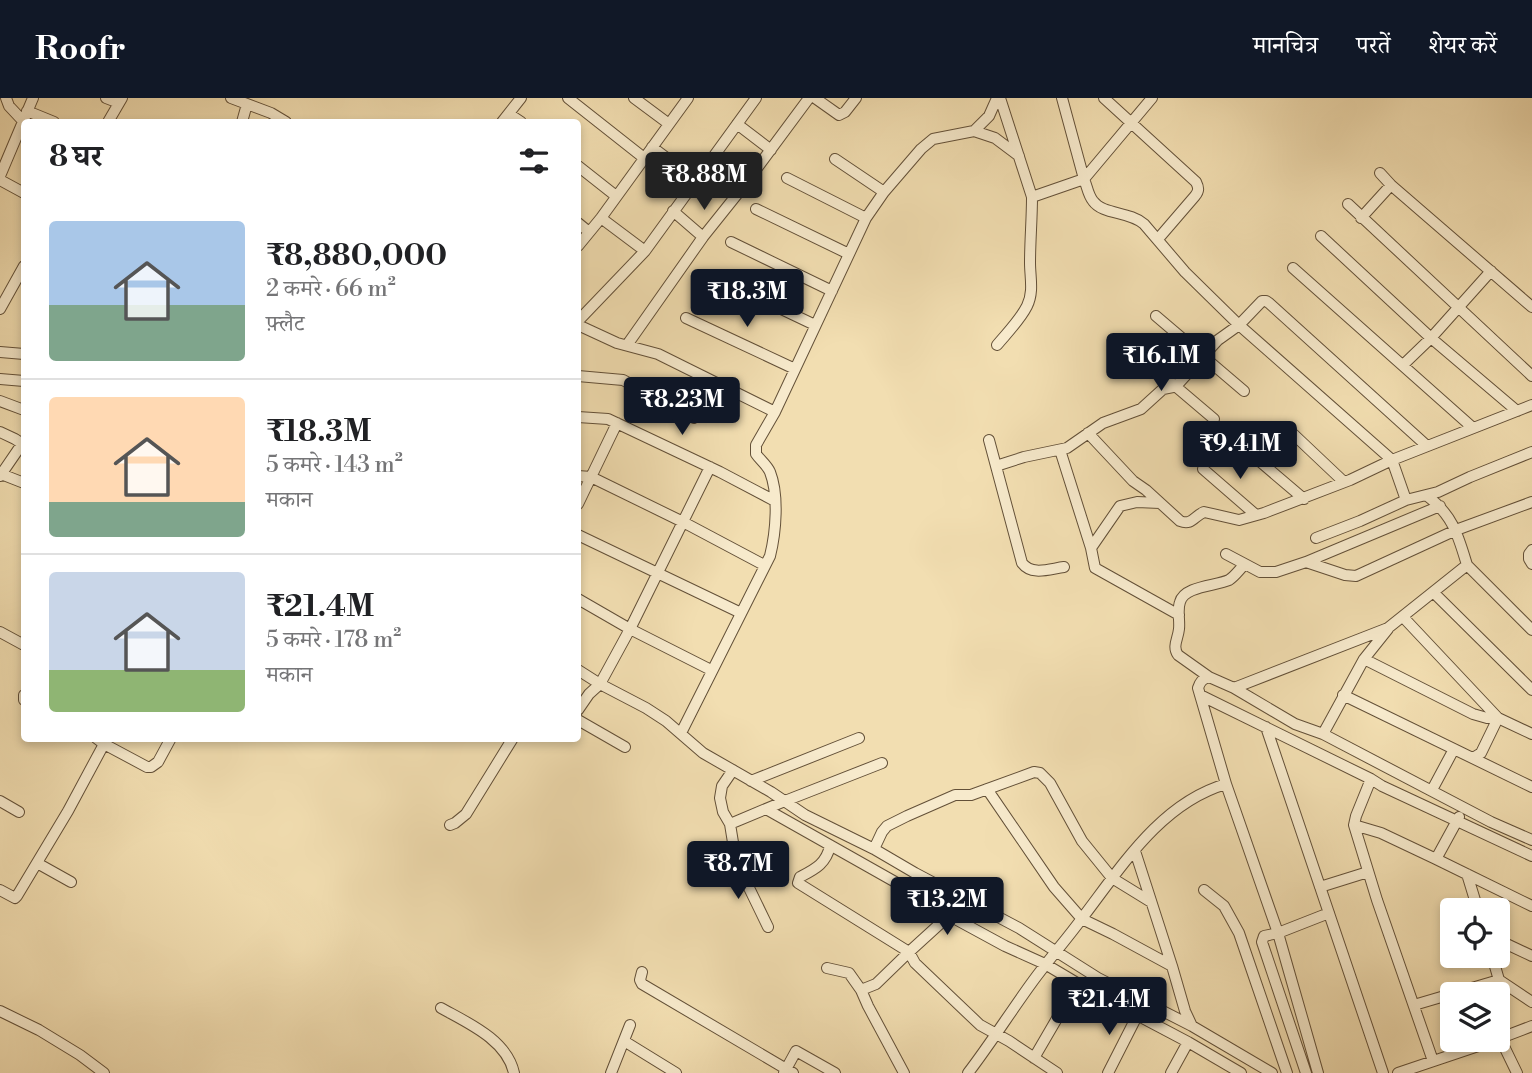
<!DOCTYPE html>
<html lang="hi">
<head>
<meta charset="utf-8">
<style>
	body { margin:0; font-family:"Libre Bodoni","Noto Serif Devanagari",serif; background:#f6f6f6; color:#202124; height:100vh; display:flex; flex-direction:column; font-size:26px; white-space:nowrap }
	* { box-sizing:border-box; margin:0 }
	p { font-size:23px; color:#757577 }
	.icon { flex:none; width:38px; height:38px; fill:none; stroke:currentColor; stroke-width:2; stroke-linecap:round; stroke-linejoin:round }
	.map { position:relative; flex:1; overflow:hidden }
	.side { position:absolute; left:21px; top:21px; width:560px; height:623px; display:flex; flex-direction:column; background:#fff; border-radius:7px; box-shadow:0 4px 10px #0003 }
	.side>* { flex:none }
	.controls { position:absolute; left:1440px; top:800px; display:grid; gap:14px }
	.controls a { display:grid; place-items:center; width:70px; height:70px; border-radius:7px; background:#fff; box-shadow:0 4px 10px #0003; font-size:35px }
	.price { position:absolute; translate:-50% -60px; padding:0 16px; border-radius:7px; background:#111827; color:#fff; font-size:23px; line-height:46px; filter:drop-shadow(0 2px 4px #0008) }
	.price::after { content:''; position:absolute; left:50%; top:42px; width:21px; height:16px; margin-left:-10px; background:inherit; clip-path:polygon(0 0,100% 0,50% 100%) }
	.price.current { background:#222; color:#fff }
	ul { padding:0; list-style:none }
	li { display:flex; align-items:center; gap:21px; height:175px; padding:0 28px }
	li+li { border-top:2px solid #e0e0e0 }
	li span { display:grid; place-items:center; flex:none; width:196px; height:140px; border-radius:7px; color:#555 }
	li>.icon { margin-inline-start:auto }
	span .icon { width:84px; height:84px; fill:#fffc; stroke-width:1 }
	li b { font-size:30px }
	h2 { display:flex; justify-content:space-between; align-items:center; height:84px; padding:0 28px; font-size:30px }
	header { display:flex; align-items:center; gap:42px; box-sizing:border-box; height:98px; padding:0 35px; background:#111827; color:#fff }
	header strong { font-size:33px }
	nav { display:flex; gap:38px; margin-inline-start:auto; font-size:24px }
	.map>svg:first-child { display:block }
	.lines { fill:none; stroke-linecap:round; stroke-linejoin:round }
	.minor-casing { stroke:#635038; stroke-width:12 }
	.minor { stroke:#f7eacc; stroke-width:10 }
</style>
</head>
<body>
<header>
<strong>Roofr</strong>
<nav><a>मानचित्र</a><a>परतें</a><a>शेयर करें</a></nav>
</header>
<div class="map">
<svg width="1532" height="975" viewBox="0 0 1532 975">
	<rect width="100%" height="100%" fill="#f2deb1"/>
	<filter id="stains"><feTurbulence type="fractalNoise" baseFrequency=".00286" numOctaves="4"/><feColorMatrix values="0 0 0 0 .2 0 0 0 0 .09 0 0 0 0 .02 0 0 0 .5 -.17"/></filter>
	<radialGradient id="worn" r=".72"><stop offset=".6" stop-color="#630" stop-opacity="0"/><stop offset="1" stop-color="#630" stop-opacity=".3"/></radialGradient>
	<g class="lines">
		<defs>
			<path id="minor" d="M6 0 9 8 23 23
				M106 0 119 5
				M231 0 271 15 286 24
				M568 0 644 60
				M634 0 669 26
				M815 0 839 17 845 14 856 0
				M1000 0 1032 99
				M1062 0 1084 81
				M1104 0 1196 84C1199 90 1199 93 1195 98L1158 141
				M27 13 54 24
				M509 16 521 24
				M108 24 122 0
				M242 24 247 6
				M502 24 521 0
				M737 26 771 52
				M974 33 989 18 997 0
				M652 49 696 82
				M835 61 884 94
				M578 68 616 98
				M1380 75 1391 87 1532 209
				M0 78 33 0
				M787 80 866 120
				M1084 81 1152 0
				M0 82 24 95
				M1348 106 1532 278
				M756 111 849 156
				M673 113 703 139
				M601 120 645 153
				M1361 120 1391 87
				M578 125 589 134
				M1321 138 1431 240 1517 313
				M731 144 832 193
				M578 148 601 120 688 0
				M1293 170 1473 330
				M712 178 815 227
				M0 211 24 168
				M1156 218 1244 293
				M686 220 795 271
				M578 223 645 153 756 0
				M578 227 617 245 658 256 775 314
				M627 247 703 139 743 89 809 0
				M997 247C1007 235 1020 222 1027 208 1034 194 1030 179 1030 165 1030 143 1032 121 1032 99L1084 81C1087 88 1088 97 1093 103 1103 117 1129 113 1144 126L1185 174 1239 227 1392 362 1406 402 1426 397C1453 417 1458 437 1467 467L1388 530 1234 590
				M1128 248 1214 321
				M0 254 24 256
				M1403 267 1431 240 1491 173
				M578 278 623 282 694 320
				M0 281 24 283
				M0 303 24 312
				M578 319 608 321 720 374 775 403
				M1289 332 1344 384
				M0 334 15 341 24 347
				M1088 335 1133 383 1146 392 1180 423C1192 428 1194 418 1204 414L1239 422 1264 415 1350 382 1392 362 1532 307
				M989 342 1022 465C1032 478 1049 471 1064 469
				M1060 352 1091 450
				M1257 361 1304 401
				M996 368 1024 359 1067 350 1103 325 1141 311 1163 291 1173 289 1179 285 1218 242 1239 227 1262 203H1266L1269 205 1427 348
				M710 369 630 531 711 572
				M1203 371 1256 417
				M1 376 24 385
				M0 378 24 343
				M578 378 591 379 683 424 764 467
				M1426 397 1438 394 1470 379 1532 354
				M1160 405 1137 404 1120 408 1091 450 1095 470 1179 517
				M578 406 617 325
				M578 437 741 515
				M1316 440 1360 423 1406 402
				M1532 452 1529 456V461L1532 466
				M1226 456 1260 474H1276L1306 464 1440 408
				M1306 464 1345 477 1356 478 1456 432 1532 404
				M1467 467 1532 532
				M1434 495 1532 592
				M578 501 630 531 600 586 589 596 578 612
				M1403 519 1498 620 1532 636
				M0 534 24 547
				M1364 561 1473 616 1487 620H1498L1481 655 1473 660
				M578 572 600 586 646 610 666 623 703 655 771 694 805 717 874 751 915 775 1019 830 1098 880 1192 928 1272 975
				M1209 579 1178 557C1172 548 1178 541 1179 531 1180 522 1177 512 1180 504 1184 488 1216 488 1229 482 1235 478 1239 472 1244 467
				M24 597V602
				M1200 597 1371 681 1382 688 1532 758
				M1343 597 1532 689
				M578 622 625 649
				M1266 629 1383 975
				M681 635 770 458C776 434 779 397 770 374 767 367 760 362 756 356V347L775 314 866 120 884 94 921 51 933 41 974 33 995 40 1019 58
				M1323 636 1364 561 1388 531
				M104 646 147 669H151L158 664 171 640
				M1371 681 1356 718 1354 727 1377 802 1433 963
				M751 683 859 640
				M1226 686 1278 835 1318 975
				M987 691 1054 789 1082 821 1113 836 1172 868 1185 913 1192 928
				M1432 692 1454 651
				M0 703 19 714
				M766 711 913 794 948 817 1005 848 1045 866 1082 888 1188 944 1241 975
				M730 726 785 703 882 665
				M450 727 455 725 466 716 513 640
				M1354 727 1381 735 1436 761 1459 719
				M830 748C826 766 815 771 800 779L798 785 909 854 966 802
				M874 751 882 734 887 728 907 718 955 697H971L1034 674 1040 675 1050 685 1082 743 1112 780 1151 804
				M1135 753 1172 868
				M1436 761 1532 808
				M736 763 768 829
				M37 765 71 784
				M712 773 736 763 730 726 723 714 720 700 722 688 733 672
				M1467 776 1478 812
				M1320 789 1368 774
				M0 792 15 800 17 798 68 713 104 646 96 640
				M1204 792 1224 808 1239 835 1287 975
				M1498 842 1532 858
				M827 870 849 875 861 892
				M642 874 640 882 642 886 793 975
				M1499 882 1532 904
				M1414 907 1499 882 1492 858
				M441 910C468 925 507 942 514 975
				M0 913 39 932 80 957 104 975
				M1500 940 1517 975
				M1498 941 1532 928
				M624 943 676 975
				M1034 960 1066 905 1071 898 1085 886
				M611 975 630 927
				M784 975 796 953 835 975
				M904 975 868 908 861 892 876 886 909 854 915 865 980 927 1009 943 1057 975
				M968 975C991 945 1011 913 1033 883 1049 861 1067 841 1083 819 1122 768 1161 705 1226 686L1198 590C1200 584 1202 581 1209 579L1234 590 1295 626 1323 636 1491 724 1532 742
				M1108 975 1137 918
				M1171 975 1188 944
				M1306 975 1262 844 1264 838 1278 835 1329 815
				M1398 975 1496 942"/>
		</defs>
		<use href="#minor" class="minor-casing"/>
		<use href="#minor" class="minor"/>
	</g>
	<rect width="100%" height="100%" filter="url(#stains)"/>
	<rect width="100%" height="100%" fill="url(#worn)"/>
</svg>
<div class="controls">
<a><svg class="icon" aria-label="locate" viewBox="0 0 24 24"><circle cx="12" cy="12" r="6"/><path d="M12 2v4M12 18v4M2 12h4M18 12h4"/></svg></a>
<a><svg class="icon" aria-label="layers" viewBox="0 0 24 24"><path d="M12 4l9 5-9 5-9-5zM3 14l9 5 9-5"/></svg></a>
</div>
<b class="price current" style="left:704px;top:114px">₹8.88M</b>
<b class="price" style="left:747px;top:231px">₹18.3M</b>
<b class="price" style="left:1161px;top:295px">₹16.1M</b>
<b class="price" style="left:682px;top:339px">₹8.23M</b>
<b class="price" style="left:1240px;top:383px">₹9.41M</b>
<b class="price" style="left:738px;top:803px">₹8.7M</b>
<b class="price" style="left:947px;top:839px">₹13.2M</b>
<b class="price" style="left:1109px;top:939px">₹21.4M</b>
<section class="side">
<h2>8 घर<svg class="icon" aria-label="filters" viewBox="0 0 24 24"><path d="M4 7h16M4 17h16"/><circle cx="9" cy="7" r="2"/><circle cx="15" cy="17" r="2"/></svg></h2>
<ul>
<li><span style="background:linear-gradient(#a9c7e8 60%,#7fa58c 0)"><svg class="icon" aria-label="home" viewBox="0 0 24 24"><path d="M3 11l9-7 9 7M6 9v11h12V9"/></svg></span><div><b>₹8,880,000</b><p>2 कमरे · 66 m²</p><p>फ़्लैट</p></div></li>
<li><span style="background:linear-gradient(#ffd9b3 75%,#7fa58c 0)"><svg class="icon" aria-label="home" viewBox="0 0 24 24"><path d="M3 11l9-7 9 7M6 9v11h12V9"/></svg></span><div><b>₹18.3M</b><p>5 कमरे · 143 m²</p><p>मकान</p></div></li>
<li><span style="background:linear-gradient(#c9d6e8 70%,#8fb573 0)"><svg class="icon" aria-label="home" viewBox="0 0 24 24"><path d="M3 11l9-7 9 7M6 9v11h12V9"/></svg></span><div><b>₹21.4M</b><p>5 कमरे · 178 m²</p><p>मकान</p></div></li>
</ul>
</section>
</div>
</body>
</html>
